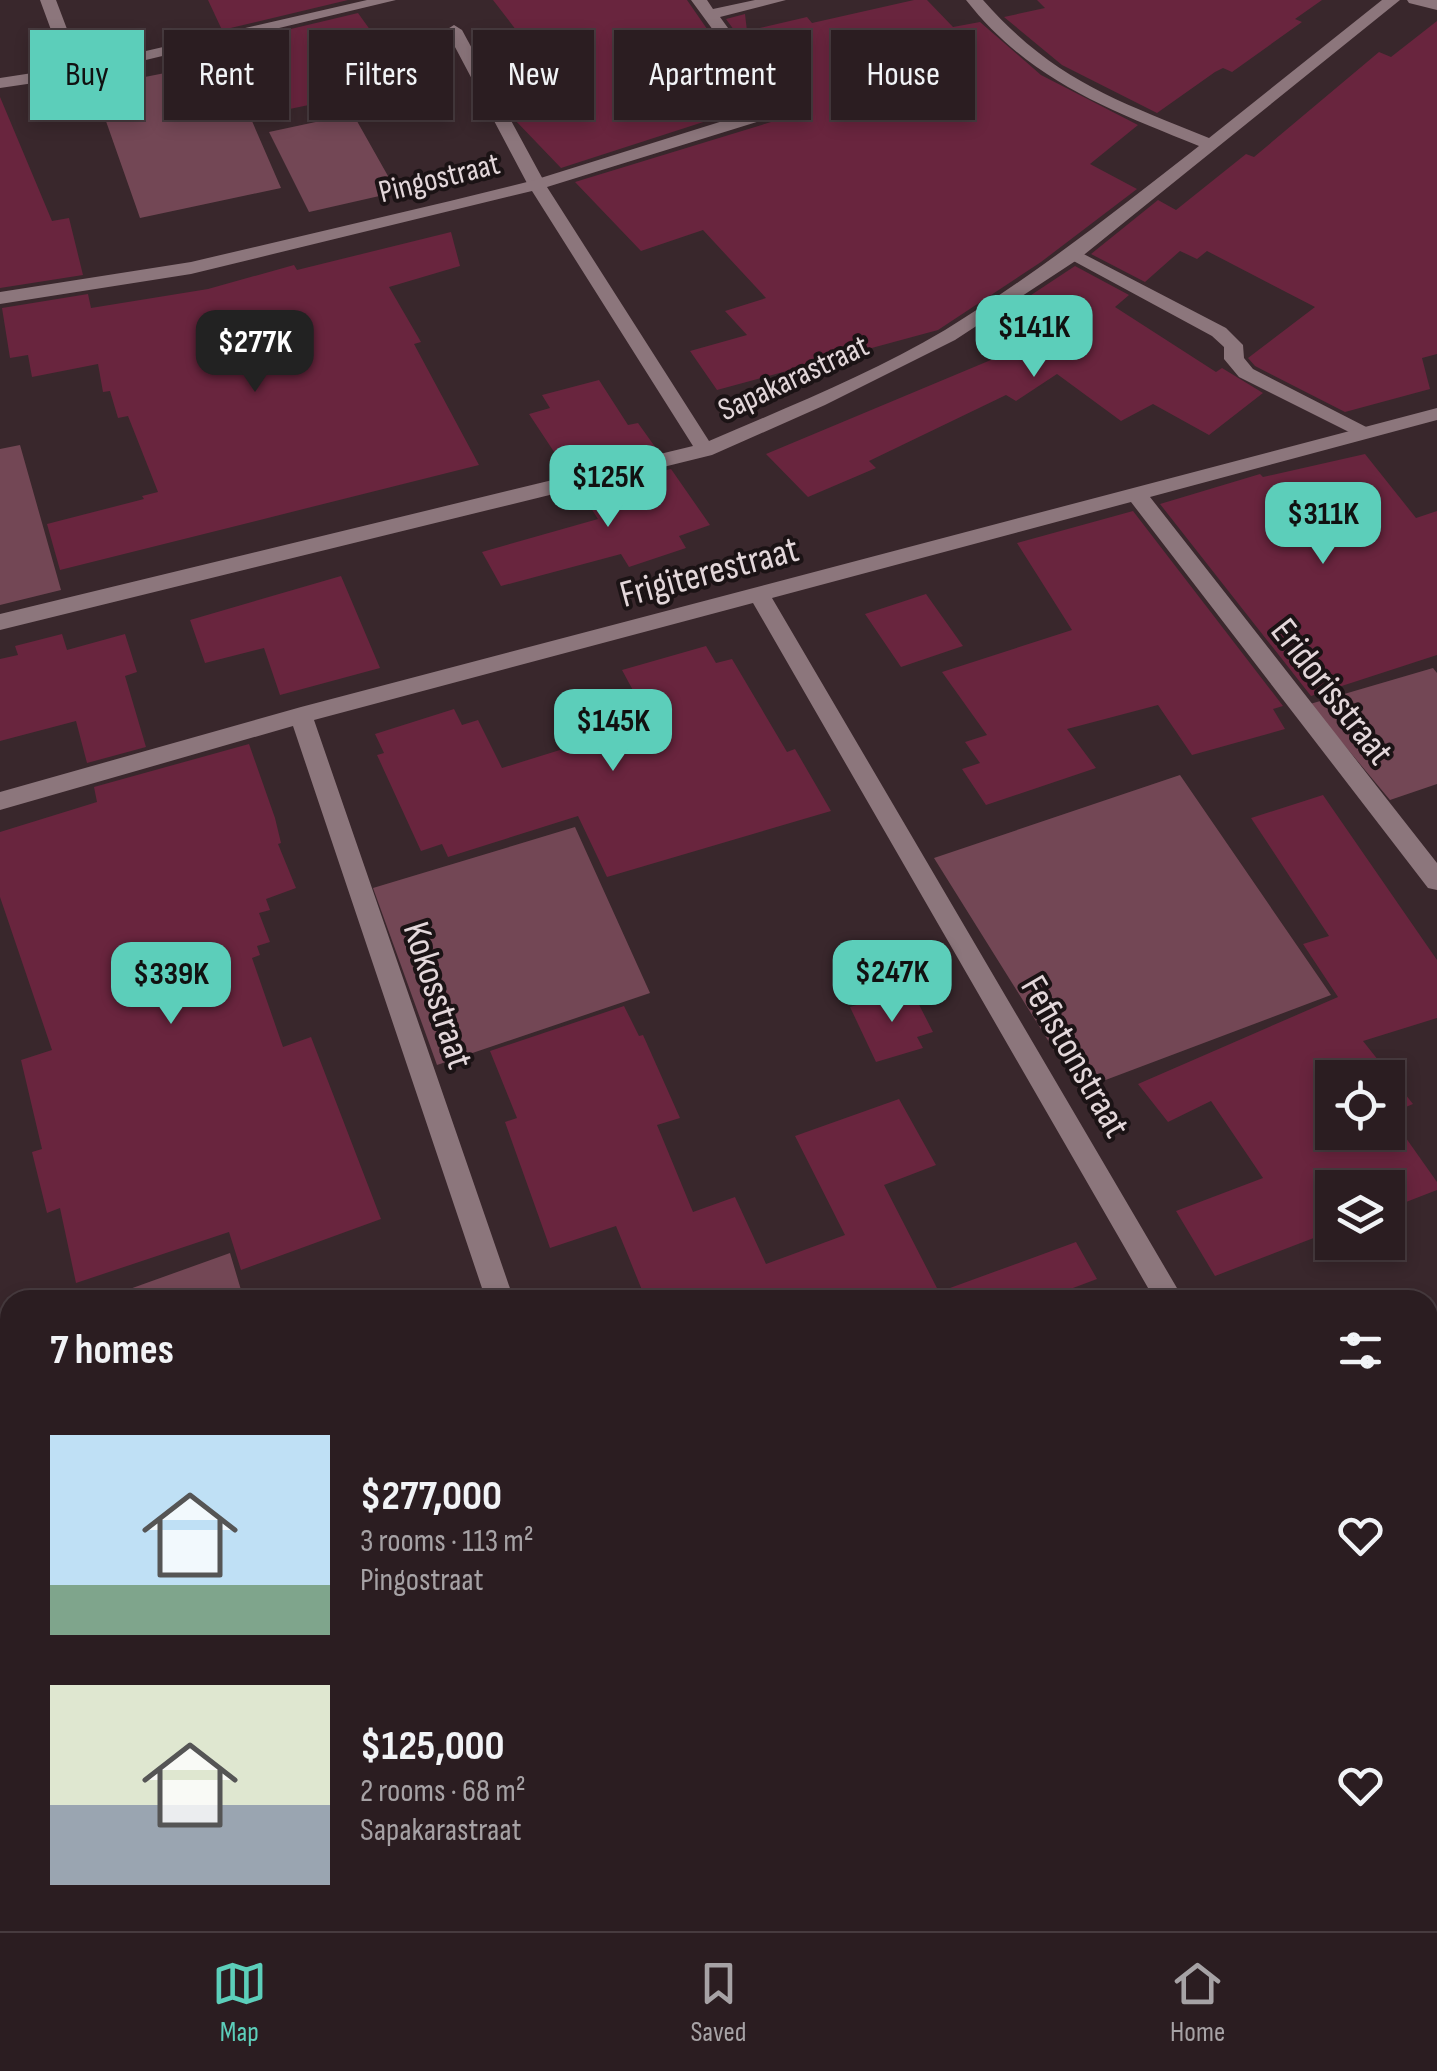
<!DOCTYPE html>
<html lang="en">
<head>
<meta charset="utf-8">
<style>
	body { margin:0; font-family:"Sofia Sans Condensed",sans-serif; background:#33262a; color:#f1f3f6; height:100vh; display:flex; flex-direction:column; font-size:38px; white-space:nowrap }
	* { box-sizing:border-box; margin:0 }
	p { font-size:32px; color:#a6a2a5 }
	.icon { flex:none; width:55px; height:55px; fill:none; stroke:currentColor; stroke-width:2; stroke-linecap:round; stroke-linejoin:round }
	.map { position:relative; flex:1; overflow:hidden }
	.drawer { position:absolute; left:0px; top:1290px; width:1438px; height:642px; display:flex; flex-direction:column; background:#2b1d21; border-radius:30px 30px 0 0; box-shadow:0 5px 15px #0003,0 0 0 2px #473b3f }
	.drawer>* { flex:none }
	.banner { position:absolute; left:30px; top:30px; width:1378px; height:90px; display:flex; gap:20px }
	.controls { position:absolute; left:1315px; top:1060px; display:grid; gap:20px }
	.controls a { display:grid; place-items:center; width:90px; height:90px; border-radius:0px; background:#2b1d21; box-shadow:0 5px 15px #0003,0 0 0 2px #473b3f; font-size:50px }
	.price { position:absolute; translate:-50% -85px; padding:0 22px; border-radius:20px; background:#5cceba; color:#111; font-size:32px; line-height:65px; filter:drop-shadow(0 2px 5px #0008) }
	.price::after { content:''; position:absolute; left:50%; top:60px; width:30px; height:22px; margin-left:-15px; background:inherit; clip-path:polygon(0 0,100% 0,50% 100%) }
	.price.on { background:#222; color:#fff }
	ul { padding:0; list-style:none }
	li { display:flex; align-items:center; gap:30px; height:250px; padding:0 50px }
	li span { display:grid; place-items:center; flex:none; width:280px; height:200px; border-radius:0px; color:#555 }
	li>.icon { margin-inline-start:auto }
	span .icon { width:120px; height:120px; fill:#fffc; stroke-width:1 }
	li b { font-size:42px }
	h2 { display:flex; justify-content:space-between; align-items:center; height:120px; padding:0 50px; font-size:42px }
	.pill { padding:0 35px; border-radius:0px; background:#2b1d21; box-shadow:0 5px 15px #0003,0 0 0 2px #473b3f; font-size:35px; line-height:90px }
	.pill.on { background:#5cceba; color:#111 }
	.menu { display:flex; justify-content:space-around; align-items:center; height:140px; border-top:2px solid #473b3f; background:#2b1d21; font-size:28px; color:#a6a2a5 }
	.menu a { display:grid; justify-items:center; gap:5px }
	.menu .on { color:#5cceba }
	.map>svg:first-child { display:block }
	.green { fill:#734755 }
	.building { fill:#69253e; fill-rule:evenodd }
	.lines { fill:none; stroke-linecap:round; stroke-linejoin:round }
	.lane { fill:#8c767c; fill-rule:evenodd }
	.street { fill:#8c767c; fill-rule:evenodd }
	.labels { text-anchor:middle; stroke-width:8; stroke-linejoin:round; paint-order:stroke }
	.far-street-label { font-size:32px; fill:#e3d7da; stroke:#1b1315 }
	.street-label { font-size:38px; fill:#e3d7da; stroke:#1b1315 }
</style>
</head>
<body>
<div class="map">
<svg width="1437" height="1931" viewBox="0 0 1437 1931">
	<rect width="100%" height="100%" fill="#39272c"/>
	<path class="green" d="M226 61 281 188 140 218 94 87Z
		M353 114 397 192 309 212 269 132Z
		M20 445 61 590 0 605V449Z
		M1433 668 1437 673V784L1390 800 1310 704Z
		M1180 775 1331 995 1079 1090 934 858Z
		M575 827 650 993 437 1065 373 888Z
		M230 1253 244 1300H99Z"/>
	<path class="building" d="M208 0H348L222 30Z
		M493 0H687L759 104 561 168 514 119 573 104Z
		M914 0H927L953 27 980 22 1041 75 1138 125 1090 164 1137 189 1041 262 938 330 717 390 690 351 747 335 725 311 766 298 703 230 641 251 575 182 771 122 781 113 779 92 726 19 745 14 747 31 807 17 812 23Z
		M1037 0H1322L1295 19 1302 22 1232 72 1223 68 1215 72 1157 113 1062 65 1004 17 1045 8Z
		M358 13 409 84 261 115 228 44Z
		M1437 21V354L1422 358 1430 389 1345 412 1255 366 1248 358 1315 307 1207 251 1197 259 1180 251 1145 282 1091 254 1158 200 1176 210 1246 154 1254 157 1379 52 1391 57Z
		M0 97 52 221 69 218 83 275 0 288Z
		M451 232 460 266 389 287 421 342 414 344 479 465 60 570 47 524 144 499 142 496 158 492 128 416 118 418 110 391 103 392 98 364 32 377 28 355 10 358 2 308 88 294 91 308 208 289 294 265 297 270Z
		M1075 266 1129 295 1115 307 1216 372 1222 368 1263 393 1209 435 1153 404 1121 421 1057 374 1016 401 1006 395 869 461 876 468 808 497 766 454 998 357 987 324Z
		M599 380 628 425 638 423 658 451 568 473 529 414 550 408 542 395Z
		M1365 454 1416 518 1437 511V655L1311 696 1160 504 1260 474 1263 477Z
		M671 469 710 525 679 536 686 548 629 567 621 554 501 586 482 552 598 519 580 491Z
		M1133 511 1283 706 1273 709 1285 729 1192 755 1158 705 1067 729 1096 768 986 805 962 769 980 763 965 742 987 735 942 672 1072 630 1017 543Z
		M341 576 380 668 280 695 264 648 205 663 190 620Z
		M926 594 963 646 901 667 865 614Z
		M62 634 67 650 125 634 137 672 125 676 146 747 87 763 76 721 0 741V659L18 655 15 646Z
		M706 646 716 663 732 659 787 752 795 749 831 811 607 877 578 816 448 857 442 844 421 851 377 755 384 753 375 734 454 709 462 725 478 720 502 768 650 722 622 670Z
		M249 744 275 818 281 843 278 844 296 888 266 899 270 910 259 913 270 942 257 946 260 955 252 958 283 1047 311 1037 381 1219 241 1270 229 1232 76 1283 60 1208 47 1213 32 1152 42 1149 21 1060 52 1050 0 897V832L97 802 94 787Z
		M1323 795 1437 960V1018L1363 1041 1413 1104 1389 1114 1437 1182V1190L1388 1209V1188H1332V1231L1215 1276 1176 1211 1263 1178 1211 1101 1168 1122 1138 1084 1338 997 1303 944 1329 936 1251 818ZM1332 1078H1388V1132H1332Z
		M911 989 933 1032 917 1037 923 1048 876 1062 850 1007Z
		M624 1006 639 1036 643 1035 680 1118 657 1125 693 1212 735 1197 766 1264 845 1235 795 1136 899 1099 936 1165 884 1185 939 1292 1076 1242 1097 1279 1041 1300H646L616 1226 550 1248 505 1122 517 1118 490 1051Z"/>
	<g class="lines">
		<path class="lane" d="M454 25 462 30 546 185 543 189 537 190 528 185 446 30Z
			M1074 249 1226 328 1243 345 1244 358 1253 369 1376 432 1366 438 1359 437 1239 377 1224 359V347L1212 336 1068 258 1065 254Z"/>
		<path class="street" d="M40 0H56L81 66 367 0H396L75 77 0 88V78L65 68Z
			M691 0H707L713 9 755 0H786L720 17 776 94 778 110 770 118 547 187 709 441C788 407 871 374 945 330 1035 275 1116 211 1199 146 1107 109 1029 80 966 0H983C1053 79 1113 99 1209 138L1382 0H1400L1080 258 955 340 825 405 712 455 0 630V614L693 446 532 191 191 274 0 304V292L191 262 450 201 531 181 758 110 763 105 760 94Z
			M1407 0H1437V10L1409 3Z
			M1437 408V420L1150 497 1437 863V890L1428 888 1131 502 772 598 1184 1300H1155L753 603 314 720 514 1300H486L293 726 0 810V792L301 707Z
			M0 1455 10 1459V1538L0 1534Z
			M1428 1738 1437 1741V1787L1428 1783Z
			M67 1922H101L102 1931H68Z
			M709 1922H743L746 1931H712Z"/>
	</g>
	<g class="labels">
		<g class="far-street-label">
			<text transform="translate(439 177) rotate(-14)" y="11">Pingostraat</text>
			<text transform="translate(793 377) rotate(-25)" y="11">Sapakarastraat</text>
		</g>
		<g class="street-label">
			<text transform="translate(709 571) rotate(-15)" y="13">Frigiterestraat</text>
			<text transform="translate(1333 691) rotate(52)" y="13">Eridorisstraat</text>
			<text transform="translate(439 995) rotate(72)" y="13">Kokosstraat</text>
			<text transform="translate(1076 1056) rotate(60)" y="13">Fefistonstraat</text>
		</g>
	</g>
</svg>
<div class="controls">
<a><svg class="icon" aria-label="locate" viewBox="0 0 24 24"><circle cx="12" cy="12" r="6"/><path d="M12 2v4M12 18v4M2 12h4M18 12h4"/></svg></a>
<a><svg class="icon" aria-label="layers" viewBox="0 0 24 24"><path d="M12 4l9 5-9 5-9-5zM3 14l9 5 9-5"/></svg></a>
</div>
<b class="price" style="left:1034px;top:380px">$141K</b>
<b class="price on" style="left:255px;top:395px">$277K</b>
<b class="price" style="left:608px;top:530px">$125K</b>
<b class="price" style="left:1323px;top:567px">$311K</b>
<b class="price" style="left:613px;top:774px">$145K</b>
<b class="price" style="left:892px;top:1025px">$247K</b>
<b class="price" style="left:171px;top:1027px">$339K</b>
<div class="banner">
<a class="pill on">Buy</a>
<a class="pill">Rent</a>
<a class="pill">Filters</a>
<a class="pill">New</a>
<a class="pill">Apartment</a>
<a class="pill">House</a>
</div>
<section class="drawer">
<h2>7 homes<svg class="icon" aria-label="filters" viewBox="0 0 24 24"><path d="M4 7h16M4 17h16"/><circle cx="9" cy="7" r="2"/><circle cx="15" cy="17" r="2"/></svg></h2>
<ul>
<li><span style="background:linear-gradient(#bfe0f5 75%,#7fa58c 0)"><svg class="icon" aria-label="home" viewBox="0 0 24 24"><path d="M3 11l9-7 9 7M6 9v11h12V9"/></svg></span><div><b>$277,000</b><p>3 rooms · 113 m²</p><p>Pingostraat</p></div><svg class="icon" aria-label="heart" viewBox="0 0 24 24"><path d="M12 20l-8-8c-3-5 5-10 8-4 3-6 11-1 8 4z"/></svg></li>
<li><span style="background:linear-gradient(#dfe7d0 60%,#9aa5b1 0)"><svg class="icon" aria-label="home" viewBox="0 0 24 24"><path d="M3 11l9-7 9 7M6 9v11h12V9"/></svg></span><div><b>$125,000</b><p>2 rooms · 68 m²</p><p>Sapakarastraat</p></div><svg class="icon" aria-label="heart" viewBox="0 0 24 24"><path d="M12 20l-8-8c-3-5 5-10 8-4 3-6 11-1 8 4z"/></svg></li>
</ul>
</section>
</div>
<nav class="menu">
<a class="on"><svg class="icon" aria-label="map" viewBox="0 0 24 24"><path d="M3 6l6-2 6 2 6-2v14l-6 2-6-2-6 2zM9 4v14M15 6v14"/></svg>Map</a>
<a><svg class="icon" aria-label="saved" viewBox="0 0 24 24"><path d="M7 4h10v16l-5-4-5 4z"/></svg>Saved</a>
<a><svg class="icon" aria-label="home" viewBox="0 0 24 24"><path d="M3 11l9-7 9 7M6 9v11h12V9"/></svg>Home</a>
</nav>
</body>
</html>
